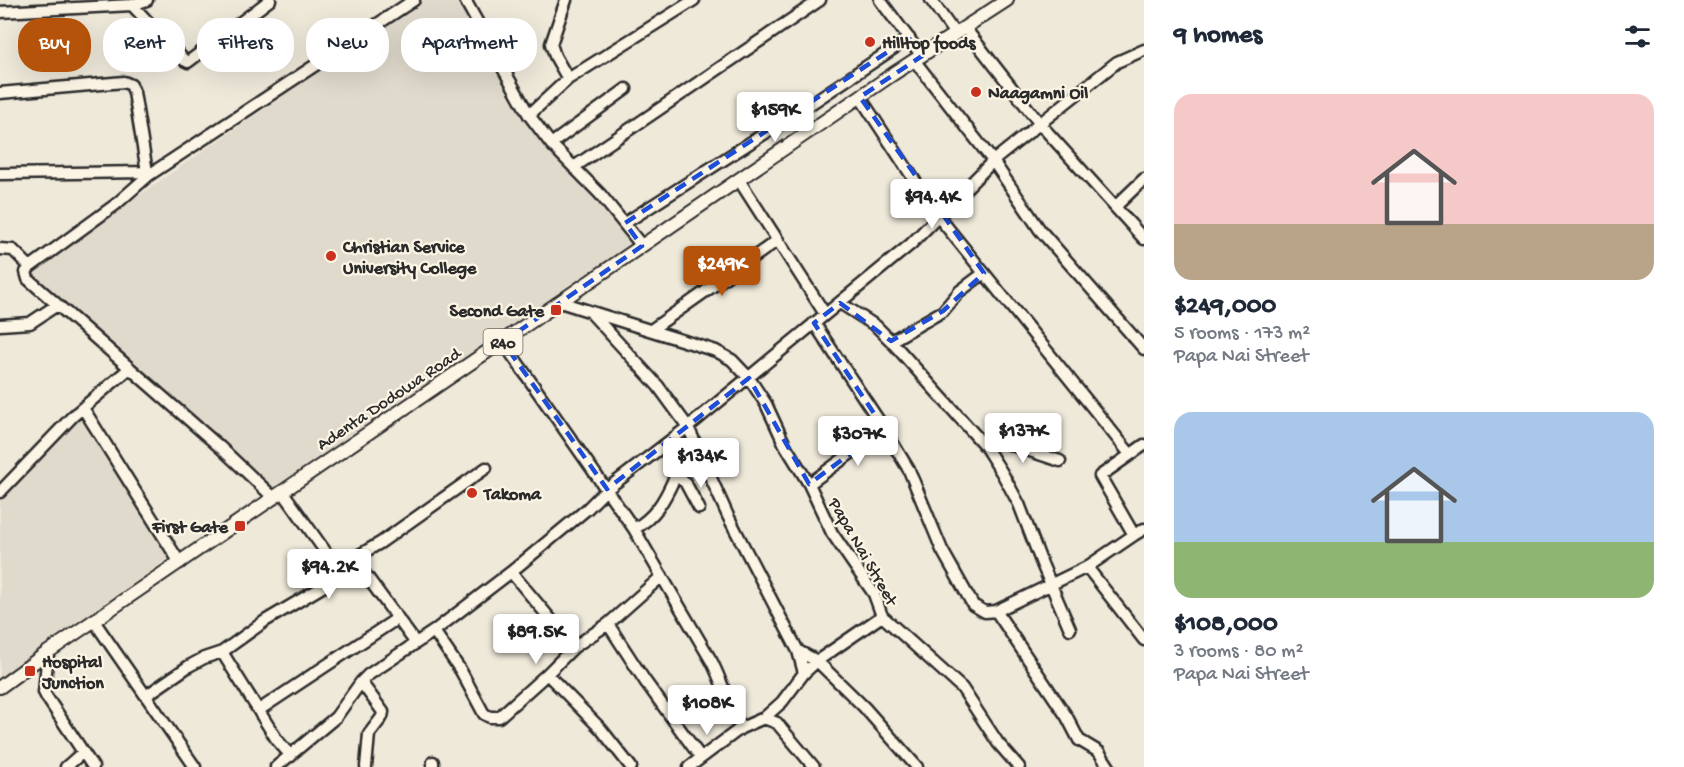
<!DOCTYPE html>
<html lang="en">
<head>
<meta charset="utf-8">
<style>
	body { margin:0; font-family:"Gochi Hand",sans-serif; background:#f2f2f3; color:#1f2937; height:100vh; display:flex; flex-direction:column; font-size:22px; white-space:nowrap }
	* { box-sizing:border-box; margin:0 }
	p { font-size:20px; color:#747a83 }
	.icon { flex:none; width:33px; height:33px; fill:none; stroke:currentColor; stroke-width:2; stroke-linecap:round; stroke-linejoin:round }
	.map { position:relative; flex:1; overflow:hidden }
	.drawer { display:flex; flex-direction:column; background:#fff; width:540px }
	.drawer>* { flex:none }
	.guide { position:absolute; left:18px; top:18px; width:570px; height:54px; display:flex; gap:12px }
	.price { position:absolute; translate:-50% -51px; padding:0 14px; border-radius:6px; background:#fff; color:#222; font-size:20px; line-height:39px; filter:drop-shadow(0 2px 3px #0008) }
	.price::after { content:''; position:absolute; left:50%; top:36px; width:18px; height:14px; margin-left:-9px; background:inherit; clip-path:polygon(0 0,100% 0,50% 100%) }
	.price.current { background:#b45309; color:#fff }
	ul { padding:0; list-style:none }
	li { display:grid; align-content:center; gap:12px; height:318px; padding:0 30px }
	li span { display:grid; place-items:center; height:186px; border-radius:18px; color:#555 }
	li>.icon { margin-inline-start:auto }
	span .icon { width:108px; height:108px; fill:#fffc; stroke-width:1 }
	li b { font-size:26px }
	h2 { display:flex; justify-content:space-between; align-items:center; height:72px; padding:0 30px; font-size:26px }
	.pill { padding:0 21px; border-radius:24px; background:#fff; box-shadow:0 6px 24px #0002; font-size:21px; line-height:54px }
	.pill.current { background:#b45309; color:#fff }
	main { display:flex; flex:1; min-height:0 }
	.map>svg:first-child { display:block }
	.built { fill:#e0dacc }
	.lines { fill:none; stroke-linecap:round; stroke-linejoin:round }
	.minor-casing { stroke:#2b2b2b; stroke-width:15 }
	.major-casing { stroke:#2b2b2b; stroke-width:16 }
	.minor { stroke:#fcf5e5; stroke-width:10 }
	.major { stroke:#fcf5e5; stroke-width:12 }
	.marked { fill:none; stroke:#1d4ed8; stroke-width:4.5; stroke-dasharray:12 8; stroke-linejoin:round }
	.poi-dot { fill:#c8321e; stroke:#fcf5e5; stroke-width:2 }
	.labels { text-anchor:middle; stroke-width:4.5; stroke-linejoin:round; paint-order:stroke }
	.shield { fill:#fcf5e5; stroke:#6a6863; stroke-width:1.5 }
	.shield-label { font-size:16px; font-weight:bold; fill:#2b2b2b }
	.poi-label { font-size:18px; font-weight:bold; fill:#2b2b2b; stroke:#fcf5e5; text-anchor:start }
	.street-label { font-size:18px; fill:#2b2b2b; stroke:#fcf5e5 }
</style>
</head>
<body>
<main>
<div class="map">
<svg width="1144" height="767" viewBox="0 0 1144 767">
	<rect width="100%" height="100%" fill="#efe9da"/>
	<filter id="ink" filterUnits="userSpaceOnUse"><feTurbulence type="fractalNoise" baseFrequency=".0167" numOctaves="2"/><feDisplacementMap in="SourceGraphic" scale="12" xChannelSelector="R" yChannelSelector="G"/><feConvolveMatrix kernelMatrix="1 2 1 2 8 2 1 2 1" color-interpolation-filters="sRGB"/></filter>
	<g filter="url(#ink)">
		<path class="built" d="M422 0H459L537 133 633 242 273 488 29 271Z
			M83 416 171 557 0 677V500L76 420Z"/>
		<g class="lines">
			<defs>
				<path id="minor" d="M465 0 529 115 551 144 600 194 642 246
					M566 0 551 44 555 56 568 79
					M880 0 922 56
					M931 0 955 34
					M132 5 184 60 188 62 270 0
					M0 12 132 5 147 0
					M965 28 1040 124 1144 239
					M914 60 993 161 1040 230 1144 349
					M0 93 124 82 131 85 134 92 147 172 149 175
					M860 97 938 216 984 273 960 291 943 311 891 341
					M529 115 568 79 694 0
					M551 144 626 89
					M574 167 820 0
					M0 174 147 172
					M739 180 825 314
					M1116 206 1144 179
					M625 223 806 107 909 38
					M0 249 13 250 30 267
					M984 273 1130 454
					M560 302 716 351 732 360 749 378 766 404 785 445 809 484 832 533 874 594 882 616 962 688 998 743 1019 767
					M840 303 876 326 891 341 985 446 1002 473 1019 504 1042 564 1070 629
					M592 314 658 386 688 427 728 516 798 651 804 673
					M814 323 881 424 909 470 942 550 973 605 985 612 996 611 1087 567 1134 535 1100 476 1144 445
					M0 325 30 323 57 305
					M651 330 778 240
					M503 342 634 529 712 662C723 684 729 707 741 728L764 718 782 702 804 673 817 661 882 616
					M83 408 180 563
					M985 446 1000 441 1060 461
					M809 484 873 437 881 424
					M0 492 73 416 130 368
					M283 492 337 568
					M274 498 221 448 28 279 26 272 30 267 115 205 149 175 414 0
					M634 529C655 517 664 501 674 479L677 477 685 482 699 508
					M1134 535 1144 529
					M354 559 415 642
					M1087 567 1144 640
					M511 572 574 647 608 624 662 576
					M996 611 1067 717 1079 740 1099 752 1109 767
					M94 621 195 767
					M608 624 645 681 701 758
					M434 631 461 671 484 714 490 717H499L547 674 601 729 631 767
					M798 651 817 661 864 707 917 767
					M48 652 44 692 46 696 93 767
					M222 652 277 740 291 756
					M547 674 574 647
					M361 682 383 712 382 717 369 734 366 767
					M147 695 189 666 204 658 222 652 265 621 324 586 335 569 380 543 486 468
					M259 710 398 618
					M764 718 777 723 814 767
					M66 767 83 752
					M276 767 336 717 361 682 368 675 434 631 511 572 587 509 607 489 688 427 911 244 993 161 1117 62 1144 50
					M433 767V762
					M689 767 741 728"/>
				<path id="major" d="M0 687 48 652 893 74 1007 0"/>
			</defs>
			<use href="#minor" class="minor-casing"/>
			<use href="#major" class="major-casing"/>
			<use href="#minor" class="minor"/>
			<use href="#major" class="major"/>
		</g>
	</g>
	<path class="marked" d="M909 38 922 56 860 97 984 273 943 311 891 341 840 303 814 323 881 424 873 437 809 484 749 378 607 489 503 342 642 246 625 223Z"/>
	<g class="poi-dot">
		<circle cx="870" cy="42" r="6"/>
		<circle cx="976" cy="92" r="6"/>
		<circle cx="331" cy="256" r="6"/>
		<rect x="550" y="304" width="12" height="12" rx="3"/>
		<circle cx="472" cy="493" r="6"/>
		<rect x="234" y="520" width="12" height="12" rx="3"/>
		<rect x="24" y="665" width="12" height="12" rx="3"/>
	</g>
	<g class="labels">
		<rect class="shield" x="483.5" y="329" width="39" height="26" rx="4.5"/>
		<g class="shield-label">
			<text x="503" y="348">R40</text>
		</g>
		<g class="poi-label">
			<text x="882" y="48">Hilltop foods</text>
			<text x="988" y="98">Naagamni Oil</text>
			<text x="343" y="252">Christian Service<tspan x="343" dy="21">University College</tspan></text>
			<text x="544" y="316" text-anchor="end">Second Gate</text>
			<text x="484" y="499">Takoma</text>
			<text x="228" y="532" text-anchor="end">First Gate</text>
			<text x="42" y="667">Hospital<tspan x="42" dy="21">Junction</tspan></text>
		</g>
		<g class="street-label">
			<text transform="translate(388 398) rotate(-34)" y="6">Adenta Dodowa Road</text>
			<text transform="translate(864 551) rotate(60)" y="6">Papa Nai Street</text>
		</g>
	</g>
</svg>
<b class="price" style="left:775px;top:143px">$159K</b>
<b class="price" style="left:932px;top:230px">$94.4K</b>
<b class="price current" style="left:722px;top:297px">$249K</b>
<b class="price" style="left:1023px;top:464px">$137K</b>
<b class="price" style="left:858px;top:467px">$307K</b>
<b class="price" style="left:701px;top:489px">$134K</b>
<b class="price" style="left:329px;top:600px">$94.2K</b>
<b class="price" style="left:536px;top:665px">$89.5K</b>
<b class="price" style="left:707px;top:736px">$108K</b>
<div class="guide">
<a class="pill current">Buy</a>
<a class="pill">Rent</a>
<a class="pill">Filters</a>
<a class="pill">New</a>
<a class="pill">Apartment</a>
</div>
</div>
<section class="drawer">
<h2>9 homes<svg class="icon" aria-label="filters" viewBox="0 0 24 24"><path d="M4 7h16M4 17h16"/><circle cx="9" cy="7" r="2"/><circle cx="15" cy="17" r="2"/></svg></h2>
<ul>
<li><span style="background:linear-gradient(#f6c9c9 70%,#b9a48a 0)"><svg class="icon" aria-label="home" viewBox="0 0 24 24"><path d="M3 11l9-7 9 7M6 9v11h12V9"/></svg></span><div><b>$249,000</b><p>5 rooms · 173 m²</p><p>Papa Nai Street</p></div></li>
<li><span style="background:linear-gradient(#a9c7e8 70%,#8fb573 0)"><svg class="icon" aria-label="home" viewBox="0 0 24 24"><path d="M3 11l9-7 9 7M6 9v11h12V9"/></svg></span><div><b>$108,000</b><p>3 rooms · 80 m²</p><p>Papa Nai Street</p></div></li>
</ul>
</section>
</main>
</body>
</html>
